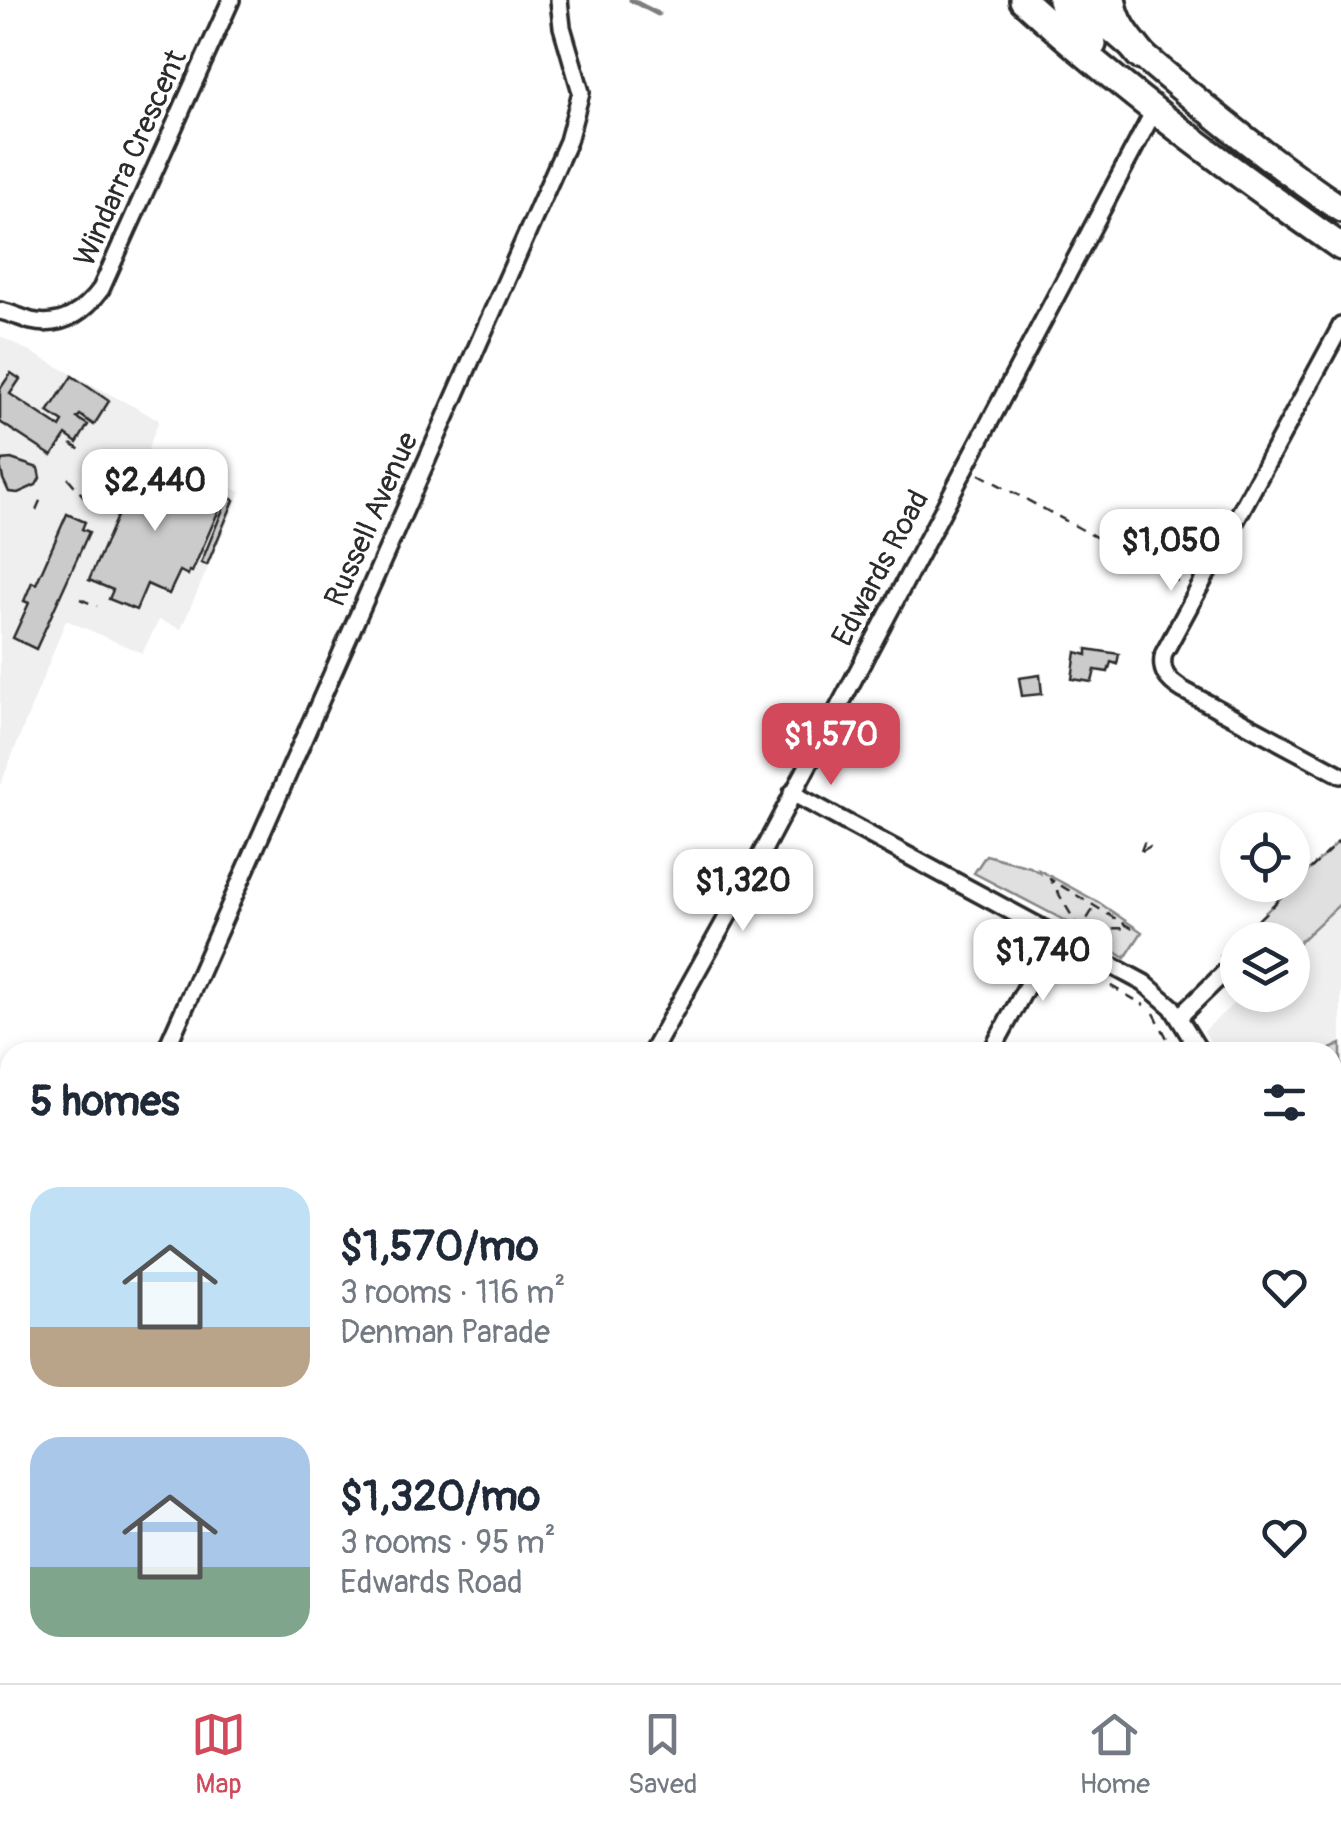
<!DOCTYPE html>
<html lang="en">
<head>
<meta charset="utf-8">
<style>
	body { margin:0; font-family:Pangolin,sans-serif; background:#f6f6f7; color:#1f2937; height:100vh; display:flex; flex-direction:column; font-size:38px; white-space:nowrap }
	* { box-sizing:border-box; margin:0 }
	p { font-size:32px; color:#747a83 }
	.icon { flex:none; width:55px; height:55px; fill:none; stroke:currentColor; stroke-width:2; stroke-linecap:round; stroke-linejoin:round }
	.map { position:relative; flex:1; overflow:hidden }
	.details { position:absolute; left:0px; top:1042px; width:1342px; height:642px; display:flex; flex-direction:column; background:#fff; border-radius:30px 30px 0 0; box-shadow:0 5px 15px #0003 }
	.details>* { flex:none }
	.controls { position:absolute; left:1220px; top:812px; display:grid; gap:20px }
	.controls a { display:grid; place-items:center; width:90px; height:90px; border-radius:50%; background:#fff; box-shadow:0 5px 15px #0003; font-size:50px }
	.price { position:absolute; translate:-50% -85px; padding:0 22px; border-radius:20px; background:#fff; color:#222; font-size:32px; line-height:65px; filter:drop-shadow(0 2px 5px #0008) }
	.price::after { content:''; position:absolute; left:50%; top:60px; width:30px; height:22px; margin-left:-15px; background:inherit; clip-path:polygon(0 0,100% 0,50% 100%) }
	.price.selected { background:#d1495b; color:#fff }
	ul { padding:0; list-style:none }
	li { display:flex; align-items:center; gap:30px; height:250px; padding:0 30px }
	li span { display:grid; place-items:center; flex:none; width:280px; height:200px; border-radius:30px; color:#555 }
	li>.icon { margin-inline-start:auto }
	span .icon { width:120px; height:120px; fill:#fffc; stroke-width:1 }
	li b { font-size:42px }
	h2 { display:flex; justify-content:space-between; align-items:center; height:120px; padding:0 30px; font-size:42px }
	.tabs { display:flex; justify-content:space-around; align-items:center; height:140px; border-top:2px solid #e0e1e3; background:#fff; font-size:28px; color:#747a83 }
	.tabs a { display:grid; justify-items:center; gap:5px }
	.tabs .selected { color:#d1495b }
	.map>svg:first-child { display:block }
	.built { fill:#efefef }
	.green { fill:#e0e0e0; stroke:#868686; stroke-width:2.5 }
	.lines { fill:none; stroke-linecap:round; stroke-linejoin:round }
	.stream { stroke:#7e7e7e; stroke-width:5 }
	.building { fill:#cbcbcb; stroke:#2b2b2b; stroke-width:2.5 }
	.minor-casing { stroke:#2b2b2b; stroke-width:22 }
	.tertiary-casing { stroke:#2b2b2b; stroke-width:28 }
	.trunk-casing { stroke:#2b2b2b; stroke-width:32 }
	.motorway-casing { stroke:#2b2b2b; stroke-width:35 }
	.path { stroke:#2b2b2b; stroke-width:2.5; stroke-dasharray:10 8; stroke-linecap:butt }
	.minor { stroke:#fff; stroke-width:15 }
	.tertiary { stroke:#fff; stroke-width:20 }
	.trunk { stroke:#fff; stroke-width:25 }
	.motorway { stroke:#fff; stroke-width:28 }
	.rail { stroke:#2b2b2b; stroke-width:5; stroke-dasharray:15 8; stroke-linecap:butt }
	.labels { text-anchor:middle; stroke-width:8; stroke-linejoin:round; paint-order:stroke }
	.street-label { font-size:30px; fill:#2b2b2b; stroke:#fff }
</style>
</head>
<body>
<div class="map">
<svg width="1341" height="1683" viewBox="0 0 1341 1683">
	<rect width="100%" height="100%" fill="#fff"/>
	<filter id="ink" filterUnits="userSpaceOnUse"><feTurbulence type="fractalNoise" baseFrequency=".01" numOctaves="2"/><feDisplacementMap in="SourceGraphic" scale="20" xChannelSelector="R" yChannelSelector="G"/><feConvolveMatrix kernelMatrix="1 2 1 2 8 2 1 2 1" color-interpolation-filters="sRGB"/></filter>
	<g filter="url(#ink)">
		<path class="built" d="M0 336 159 420 148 449 241 492 181 629 159 620 142 653 66 620 0 786Z
			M1341 903V1280L1332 1265V1052H1216L1204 1031 1243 995H1292L1293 948Z
			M10 1519V1625L0 1628V1524Z"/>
		<path class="green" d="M1341 839V903L1293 948 1292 940H1238L1237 960 1228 949Z
			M986 855 1030 867 1040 873 1039 870 1098 902 1142 932 1125 958 1081 929 974 873Z
			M1341 1044V1207L1333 1189 1332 1052H1324Z"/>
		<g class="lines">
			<path class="stream" d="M631 0 658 14
				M0 1408 4 1418
				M118 1675V1683"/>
		</g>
		<path class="building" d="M11 373 20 379 10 394 60 427 63 422 48 412 72 376 109 401 94 425 80 415 77 418 88 425 77 443 66 435 52 456 0 422V389Z
			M135 457 225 496 192 572 189 571 188 575 180 571 169 594 147 584 136 610 109 599 113 590 89 580 137 471 130 468Z
			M11 459 38 468 40 478 36 485 18 493 9 492 3 479 0 465 2 460Z
			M228 497 234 500 207 565 201 563Z
			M67 514 85 522 82 529 89 532 36 649 13 638 29 603 24 601 32 582 36 584Z
			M1087 649 1119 654 1117 664 1111 662 1108 672 1095 670 1092 682 1072 679 1076 652 1087 655Z
			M1040 675 1042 694 1022 696 1019 678Z"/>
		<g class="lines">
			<defs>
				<path id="minor" d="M0 311C11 313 21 318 31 321 62 328 84 312 101 289L231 0
					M1341 326 1164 653C1159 671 1168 681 1183 690L1341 775
					M792 793 1144 983 1172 1007 1200 1052
					M1180 1016 1225 972
					M165 1052 568 141 581 92 562 27 559 0
					M652 1052 740 894 1155 109
					M991 1052 1055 934
					M0 1113H10
					M1332 1310 1341 1327"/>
				<path id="tertiary" d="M1018 1675 1042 1683
					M0 1679 22 1675"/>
				<path id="trunk" d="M1023 0C1122 90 1231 170 1341 247
					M1061 0 1067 14 1093 44
					M1079 0C1163 74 1248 146 1341 209"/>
				<path id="motorway" d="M1111 0C1114 23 1127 38 1141 55"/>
			</defs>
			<use href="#minor" class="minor-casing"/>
			<use href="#tertiary" class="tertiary-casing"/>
			<use href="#trunk" class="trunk-casing"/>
			<use href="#motorway" class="motorway-casing"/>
			<path class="path" d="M71 444 85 453
				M979 474 1183 584
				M68 478 96 511
				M36 510 43 494
				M80 599 97 606
				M1141 851 1147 835
				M1142 851 1154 844
				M1080 930 1050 879 1131 928 1081 929 1095 906
				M1220 957 1341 839
				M1064 959 1144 1005
				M1154 1013 1174 1052
				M1332 1273 1341 1288
				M1332 1364 1341 1380
				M0 1381H10
				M0 1570 10 1567
				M155 1675 156 1683
				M1300 1675 1311 1683"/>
			<use href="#minor" class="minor"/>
			<use href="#tertiary" class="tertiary"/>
			<use href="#trunk" class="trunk"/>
			<use href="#motorway" class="motorway"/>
			<path class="rail" d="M0 1595 10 1592
				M1191 1675 1207 1683"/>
		</g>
	</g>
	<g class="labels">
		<g class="street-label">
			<text transform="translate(130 158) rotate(-66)" y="10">Windarra Crescent</text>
			<text transform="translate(371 519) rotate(-66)" y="10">Russell Avenue</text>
			<text transform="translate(880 568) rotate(-62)" y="10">Edwards Road</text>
		</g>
	</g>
</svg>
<div class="controls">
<a><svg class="icon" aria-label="locate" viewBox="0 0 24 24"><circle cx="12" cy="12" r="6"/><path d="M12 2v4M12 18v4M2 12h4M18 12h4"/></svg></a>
<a><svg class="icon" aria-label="layers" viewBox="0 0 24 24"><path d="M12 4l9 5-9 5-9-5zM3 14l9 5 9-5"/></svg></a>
</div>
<b class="price" style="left:155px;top:534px">$2,440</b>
<b class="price" style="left:1171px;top:594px">$1,050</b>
<b class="price selected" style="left:831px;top:788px">$1,570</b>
<b class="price" style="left:743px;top:934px">$1,320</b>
<b class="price" style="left:1043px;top:1004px">$1,740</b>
<section class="details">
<h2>5 homes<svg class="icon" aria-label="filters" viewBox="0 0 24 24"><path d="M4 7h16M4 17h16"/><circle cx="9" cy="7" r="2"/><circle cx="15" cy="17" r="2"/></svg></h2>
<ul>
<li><span style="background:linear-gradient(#bfe0f5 70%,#b9a48a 0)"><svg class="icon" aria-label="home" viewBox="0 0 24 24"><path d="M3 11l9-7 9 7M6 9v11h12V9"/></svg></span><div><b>$1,570/mo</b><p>3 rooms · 116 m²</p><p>Denman Parade</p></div><svg class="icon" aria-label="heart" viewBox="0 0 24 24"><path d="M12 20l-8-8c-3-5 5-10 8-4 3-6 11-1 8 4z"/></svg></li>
<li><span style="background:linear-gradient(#a9c7e8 65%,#7fa58c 0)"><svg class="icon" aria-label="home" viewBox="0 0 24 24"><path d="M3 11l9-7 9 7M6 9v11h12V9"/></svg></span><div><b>$1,320/mo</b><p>3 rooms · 95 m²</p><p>Edwards Road</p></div><svg class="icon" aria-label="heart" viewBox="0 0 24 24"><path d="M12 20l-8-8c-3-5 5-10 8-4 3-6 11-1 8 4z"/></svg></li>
</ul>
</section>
</div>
<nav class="tabs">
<a class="selected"><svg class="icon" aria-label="map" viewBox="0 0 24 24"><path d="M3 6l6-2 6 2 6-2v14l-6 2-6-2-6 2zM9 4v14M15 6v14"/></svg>Map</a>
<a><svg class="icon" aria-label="saved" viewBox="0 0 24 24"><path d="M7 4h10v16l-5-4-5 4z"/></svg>Saved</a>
<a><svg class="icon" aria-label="home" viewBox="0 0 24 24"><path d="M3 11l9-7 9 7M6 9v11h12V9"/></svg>Home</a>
</nav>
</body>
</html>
